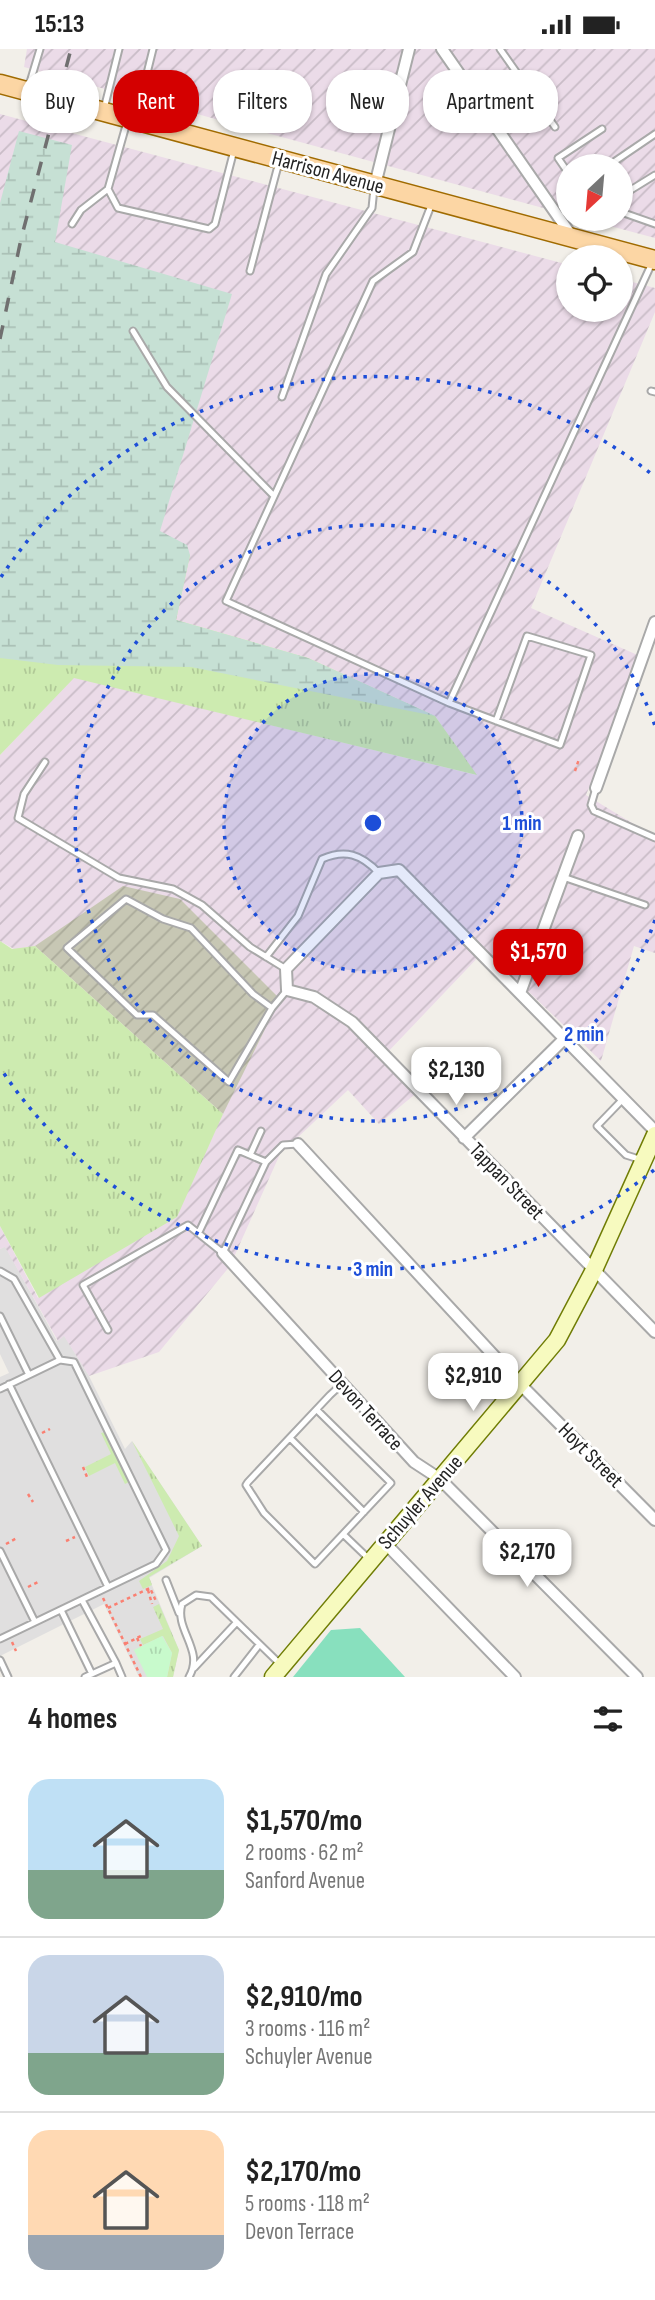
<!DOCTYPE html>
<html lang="en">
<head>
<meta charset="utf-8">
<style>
	body { margin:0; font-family:"Sofia Sans Condensed",sans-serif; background:#f2f2f2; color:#222; height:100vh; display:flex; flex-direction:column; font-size:26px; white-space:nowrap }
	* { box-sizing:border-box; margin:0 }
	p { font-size:23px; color:#767676 }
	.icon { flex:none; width:38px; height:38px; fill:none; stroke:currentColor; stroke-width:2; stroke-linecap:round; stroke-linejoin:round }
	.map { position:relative; height:1628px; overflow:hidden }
	.drawer { display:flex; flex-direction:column; background:#fff; flex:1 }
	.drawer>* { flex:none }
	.guide { position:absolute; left:21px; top:21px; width:614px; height:63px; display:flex; gap:14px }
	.needle { width:46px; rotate:206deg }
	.fabs { position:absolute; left:556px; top:105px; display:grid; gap:14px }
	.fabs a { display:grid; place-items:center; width:77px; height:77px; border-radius:50%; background:#fff; box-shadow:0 2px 5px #0004; font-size:35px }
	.price { position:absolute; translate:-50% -60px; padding:0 16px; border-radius:14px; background:#fff; color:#222; font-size:23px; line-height:46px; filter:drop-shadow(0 2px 4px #0008) }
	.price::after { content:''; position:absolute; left:50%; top:42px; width:21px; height:16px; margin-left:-10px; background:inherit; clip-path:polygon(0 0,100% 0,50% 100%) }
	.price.selected { background:#d40000; color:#fff }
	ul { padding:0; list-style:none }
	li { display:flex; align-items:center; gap:21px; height:175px; padding:0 28px }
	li+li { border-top:2px solid #e0e0e0 }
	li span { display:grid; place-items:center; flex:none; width:196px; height:140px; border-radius:21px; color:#555 }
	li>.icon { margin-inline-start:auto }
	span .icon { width:84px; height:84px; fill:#fffc; stroke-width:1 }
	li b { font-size:30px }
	h2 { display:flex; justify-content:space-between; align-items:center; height:84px; padding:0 28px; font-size:30px }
	.tag { padding:0 24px; border-radius:28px; background:#fff; box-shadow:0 2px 5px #0004; font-size:24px; line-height:63px }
	.tag.selected { background:#d40000; color:#fff }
	.status { display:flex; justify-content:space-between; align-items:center; height:49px; padding:0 35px; background:#fff; direction:ltr }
	.status svg { height:19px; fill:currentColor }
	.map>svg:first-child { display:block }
	.residential { fill:#e0dfdf }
	.industrial { fill:url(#industrial-furrows) }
	.construction { fill:url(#construction-furrows) }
	.grass { fill:url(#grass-tufts) }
	.wetland { fill:url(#wetland-marsh) }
	.park { fill:url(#park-tufts) }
	.pitch { fill:#88e0be }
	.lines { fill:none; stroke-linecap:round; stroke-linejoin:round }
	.lane-casing { stroke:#a9a9a9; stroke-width:9 }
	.street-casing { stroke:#a9a9a9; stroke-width:14 }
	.secondary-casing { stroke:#707d05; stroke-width:19 }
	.primary-casing { stroke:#a06b00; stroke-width:21 }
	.path { stroke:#fa8072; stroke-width:2.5; stroke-dasharray:3.5 3.5; stroke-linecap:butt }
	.lane { stroke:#fff; stroke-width:5 }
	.street { stroke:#fff; stroke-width:10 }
	.secondary { stroke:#f7fabf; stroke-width:16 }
	.primary { stroke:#fcd6a4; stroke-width:18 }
	.rail { stroke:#707070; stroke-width:3.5; stroke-dasharray:14 14; stroke-linecap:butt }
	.ring { fill:none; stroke:#1d4ed8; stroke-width:3.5; stroke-dasharray:3.5 7 }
	.labels { text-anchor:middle; stroke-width:6; stroke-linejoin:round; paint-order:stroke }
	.street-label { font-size:21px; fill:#222; stroke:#fff }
	.centre { fill:#1d4ed8; stroke:#fff; stroke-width:3.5 }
	.ring-label { font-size:21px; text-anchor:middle; font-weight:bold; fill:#1d4ed8; stroke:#fff; stroke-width:6; stroke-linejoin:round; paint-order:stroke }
</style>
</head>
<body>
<div class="status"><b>15:13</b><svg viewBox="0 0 49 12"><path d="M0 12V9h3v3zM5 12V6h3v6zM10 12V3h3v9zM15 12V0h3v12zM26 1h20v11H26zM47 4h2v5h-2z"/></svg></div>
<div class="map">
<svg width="655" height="1628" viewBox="0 0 655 1628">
	<defs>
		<pattern id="industrial-furrows" width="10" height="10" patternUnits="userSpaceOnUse" patternTransform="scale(1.75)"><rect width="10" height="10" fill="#ebdbe8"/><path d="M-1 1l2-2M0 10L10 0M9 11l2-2" fill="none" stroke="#c9bcc7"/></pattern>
		<pattern id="construction-furrows" width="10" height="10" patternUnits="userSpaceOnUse" patternTransform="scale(1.75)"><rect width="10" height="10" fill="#c7c7b4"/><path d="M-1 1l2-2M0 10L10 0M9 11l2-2" fill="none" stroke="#abab9a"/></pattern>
		<pattern id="grass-tufts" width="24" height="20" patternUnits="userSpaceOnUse" patternTransform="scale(1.75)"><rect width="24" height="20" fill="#cdebb0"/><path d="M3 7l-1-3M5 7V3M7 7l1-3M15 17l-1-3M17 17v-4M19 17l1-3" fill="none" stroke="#b0c997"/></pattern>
		<pattern id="wetland-marsh" width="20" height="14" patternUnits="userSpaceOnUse" patternTransform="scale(1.75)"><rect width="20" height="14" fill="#c6e0d4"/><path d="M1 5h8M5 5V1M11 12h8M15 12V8" fill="none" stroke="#aac0b6"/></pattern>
		<pattern id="park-tufts" width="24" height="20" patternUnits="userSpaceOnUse" patternTransform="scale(1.75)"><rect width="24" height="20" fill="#c8facc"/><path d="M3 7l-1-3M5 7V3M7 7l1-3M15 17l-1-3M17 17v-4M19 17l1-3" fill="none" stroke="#acd6af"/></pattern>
	</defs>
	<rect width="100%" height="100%" fill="#f2efe9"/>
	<path class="residential" d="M5 1197 57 1292 64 1286 89 1327 125 1400 132 1392 202 1497 149 1529 179 1601 173 1628H139L104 1555 0 1607V1328L9 1324 0 1305V1200Z"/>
	<path class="industrial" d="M27 0H655V189L584 170H621V117H569V166L24 18Z
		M0 65 569 216V261H621V230L655 239V263L531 559 642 608 586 746 655 788V904L634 897 601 1012 485 901 385 1006 419 1042 379 1075 348 1041 280 1105 230 1217 159 1303 89 1327 64 1287 58 1292 5 1198 0 1200V1177L38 1249 223 1065 70 932 0 892V706L74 628 476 726 435 667 308 609 176 571 0 430Z"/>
	<path class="construction" d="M123 837 180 850 280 950 223 1065 35 897Z"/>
	<path class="grass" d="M0 430 190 506 176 571 308 609 435 667 477 726 74 629 0 706Z
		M0 892 12 900 35 897 223 1065 177 1168 39 1249 0 1177Z
		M105 1383 129 1433 125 1435 115 1414 89 1427 85 1418 111 1405 101 1384Z
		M132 1392 202 1497 149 1528 152 1536 143 1540 139 1532 167 1512 179 1487Z
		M159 1555 179 1601 173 1628H167L172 1604 163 1587 143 1596 140 1590 163 1580 153 1558Z"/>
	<path class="wetland" d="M19 82 72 96 55 193 232 245 160 482 187 496 190 506 176 571 308 609 435 667 191 618 58 616 0 609V154Z"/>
	<path class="park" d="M162 1587 172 1604 167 1628H147L134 1601Z"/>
	<path class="pitch" d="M360 1579 405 1628H293L331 1581Z"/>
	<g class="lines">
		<defs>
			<path id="lane" d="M500 0 555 78
				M144 39 174 48 167 77
				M28 40 40 0
				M104 60 119 0
				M136 69 153 0
				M127 73 108 140 118 159 209 180 215 175 234 101
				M608 117 655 85
				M569 125 558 109 602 80
				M621 147 655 126
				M432 154 413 203 373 232 226 552 449 654
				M621 163 655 175
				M72 175 81 161 108 140
				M250 222 279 113
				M133 282 167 338 274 447
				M651 342 655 343
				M282 348 326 225 372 159 374 139
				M496 672 527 587 591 606 560 696 449 654 652 214
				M45 713 24 745 18 769 119 829 173 840 202 856 250 898 286 920
				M596 739 591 756 594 762 655 789
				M563 828 645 856
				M266 908 298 867 322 810C345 800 361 805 379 824
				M272 959 253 945 191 879 163 870 126 850 67 899 137 966H153L229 1033 272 959 287 941
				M623 1050 597 1077 626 1106 642 1111
				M250 1106 261 1082
				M266 1113 283 1096 298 1095
				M0 1222 14 1230 60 1311
				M0 1267 29 1326
				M108 1281 83 1236 188 1176 223 1204 266 1113 238 1101 199 1183
				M9 1335 108 1538
				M0 1340 60 1311 74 1313 166 1501 156 1515 0 1590
				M317 1361 391 1434 315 1515 264 1464 246 1436 248 1433 330 1346 342 1335
				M290 1389 364 1463
				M344 1486 368 1509
				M0 1502 35 1573
				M166 1531 179 1564
				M82 1551 116 1614
				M61 1561 92 1625
				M0 1611 8 1628
				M194 1619 236 1574
				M85 1628 116 1614 122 1628
				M189 1628C205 1601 174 1581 182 1555L196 1546 211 1548 280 1615
				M234 1628 259 1596"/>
			<path id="street" d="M442 0 573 189
				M375 136 409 0
				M596 739 655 573
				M520 944 578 787
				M655 1082 399 821 379 824 286 920 287 941 314 948 352 973 655 1283
				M464 1089 564 990
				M298 1095 521 1336 655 1471
				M223 1204 414 1413 440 1430 637 1628
				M385 1494 515 1628"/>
			<path id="secondary" d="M273 1628 557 1291 594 1221 655 1086"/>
			<path id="primary" d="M0 35 655 211"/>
		</defs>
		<use href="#lane" class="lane-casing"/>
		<use href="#street" class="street-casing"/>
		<use href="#secondary" class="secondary-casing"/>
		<use href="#primary" class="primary-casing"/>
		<path class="path" d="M575 722 579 710
			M42 1384 50 1380
			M83 1418 87 1428
			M28 1445 33 1453
			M66 1492 75 1488
			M6 1495 17 1489
			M28 1538 38 1533
			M148 1541 152 1555
			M103 1549 141 1628
			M108 1559 150 1539 156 1552
			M137 1589 141 1597
			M12 1593 16 1602
			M125 1595 141 1587"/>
		<use href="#lane" class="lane"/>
		<use href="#street" class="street"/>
		<use href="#secondary" class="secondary"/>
		<use href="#primary" class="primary"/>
		<path class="rail" d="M0 290 21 190 71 0"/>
	</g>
	<circle cx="373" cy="774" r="149" fill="#1d4ed8" fill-opacity=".12"/>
	<g class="ring">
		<circle cx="373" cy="774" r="149"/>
		<path d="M655 871A298 298 0 1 1 655 677"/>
		<path d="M654 1121A446 446 0 0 1 1 1020M1 528A446 446 0 0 1 654 427"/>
	</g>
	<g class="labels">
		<g class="street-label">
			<text transform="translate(328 123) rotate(15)" y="7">Harrison Avenue</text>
			<text transform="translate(507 1132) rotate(46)" y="7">Tappan Street</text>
			<text transform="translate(366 1361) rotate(48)" y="7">Devon Terrace</text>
			<text transform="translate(591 1406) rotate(45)" y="7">Hoyt Street</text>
			<text transform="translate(420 1453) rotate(-49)" y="7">Schuyler Avenue</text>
		</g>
	</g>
	<circle cx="373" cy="774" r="10" class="centre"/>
	<g class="ring-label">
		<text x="522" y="781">1 min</text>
		<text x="584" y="992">2 min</text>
		<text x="373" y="1227">3 min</text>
	</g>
</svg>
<div class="fabs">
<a><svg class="needle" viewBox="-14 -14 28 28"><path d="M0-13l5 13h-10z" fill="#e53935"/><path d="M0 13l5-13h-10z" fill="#767676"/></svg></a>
<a><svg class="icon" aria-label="locate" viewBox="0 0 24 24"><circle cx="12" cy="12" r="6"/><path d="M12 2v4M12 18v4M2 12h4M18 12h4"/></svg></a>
</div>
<b class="price selected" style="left:538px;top:940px">$1,570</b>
<b class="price" style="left:456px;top:1058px">$2,130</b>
<b class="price" style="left:473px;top:1364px">$2,910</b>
<b class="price" style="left:527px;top:1540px">$2,170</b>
<div class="guide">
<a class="tag">Buy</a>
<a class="tag selected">Rent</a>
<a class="tag">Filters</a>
<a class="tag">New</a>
<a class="tag">Apartment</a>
</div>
</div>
<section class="drawer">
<h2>4 homes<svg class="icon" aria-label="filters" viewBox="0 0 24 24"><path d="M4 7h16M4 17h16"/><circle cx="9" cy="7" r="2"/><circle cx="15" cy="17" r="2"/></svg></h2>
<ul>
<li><span style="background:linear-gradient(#bfe0f5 65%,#7fa58c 0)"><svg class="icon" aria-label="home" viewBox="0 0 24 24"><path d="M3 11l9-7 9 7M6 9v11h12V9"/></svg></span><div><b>$1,570/mo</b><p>2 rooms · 62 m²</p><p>Sanford Avenue</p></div></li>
<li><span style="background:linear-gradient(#c9d6e8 70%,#7fa58c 0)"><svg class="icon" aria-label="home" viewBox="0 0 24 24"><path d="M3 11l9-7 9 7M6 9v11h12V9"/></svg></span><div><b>$2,910/mo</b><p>3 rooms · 116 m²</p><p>Schuyler Avenue</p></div></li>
<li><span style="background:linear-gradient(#ffd9b3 75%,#9aa5b1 0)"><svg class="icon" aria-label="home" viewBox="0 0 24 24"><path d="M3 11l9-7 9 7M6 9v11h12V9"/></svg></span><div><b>$2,170/mo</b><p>5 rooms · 118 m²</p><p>Devon Terrace</p></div></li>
</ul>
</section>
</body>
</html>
